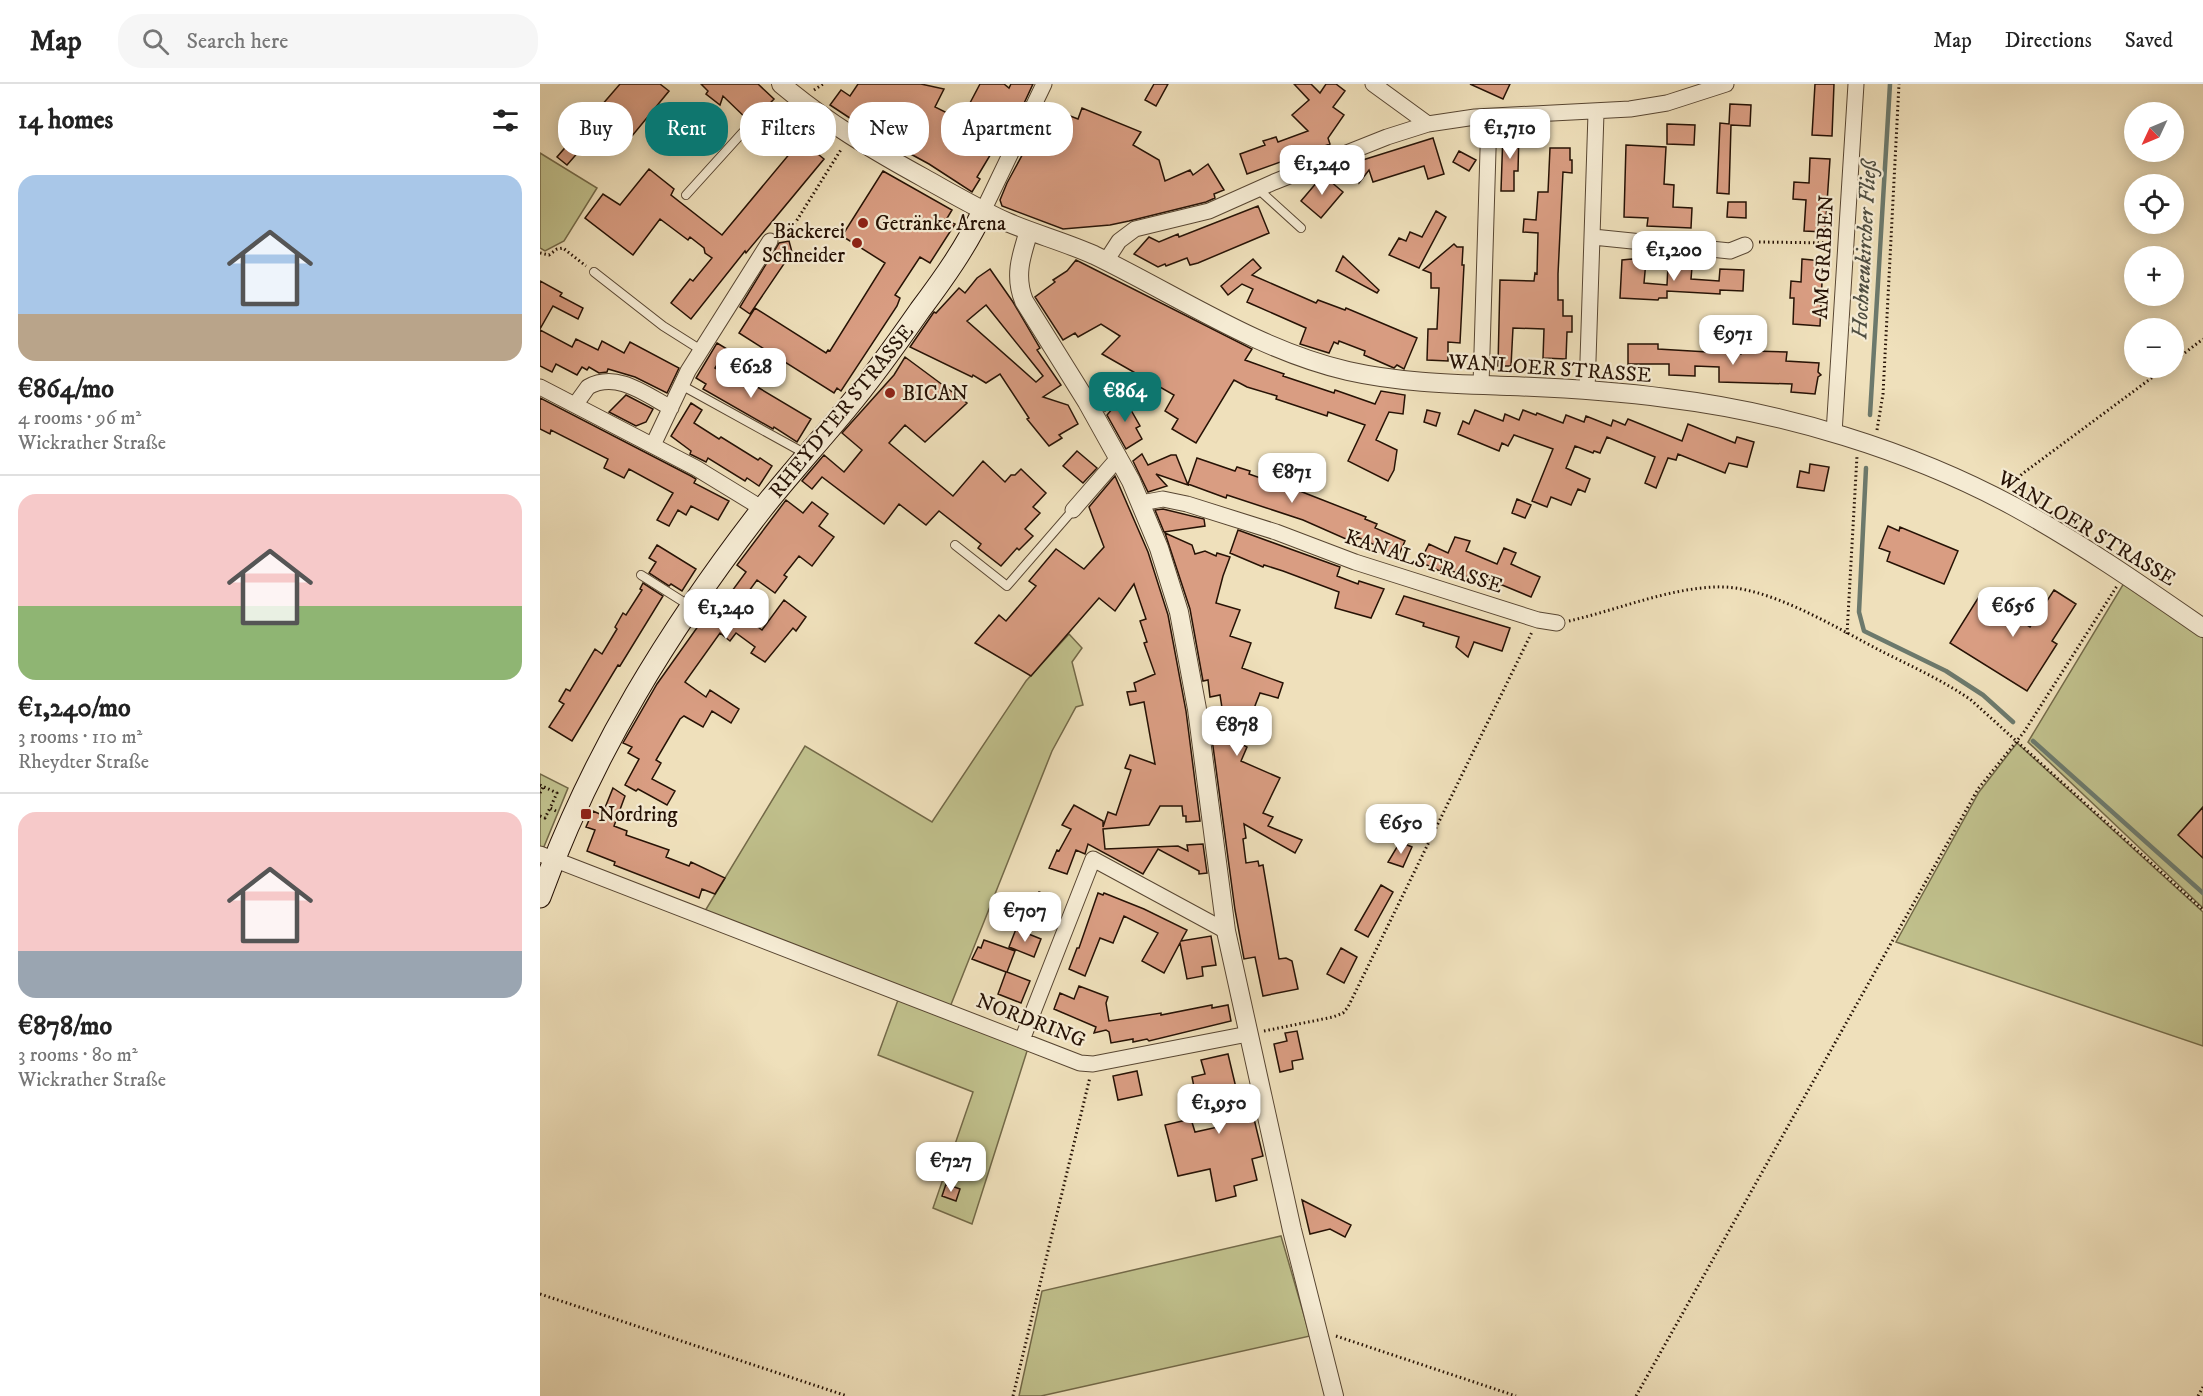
<!DOCTYPE html>
<html lang="en">
<head>
<meta charset="utf-8">
<style>
	body { margin:0; font-family:"IM FELL DW Pica",serif; background:#f6f6f6; color:#222; height:100vh; display:flex; flex-direction:column; font-size:22px; white-space:nowrap }
	* { box-sizing:border-box; margin:0 }
	p { font-size:20px; color:#767676 }
	.icon { flex:none; width:33px; height:33px; fill:none; stroke:currentColor; stroke-width:2; stroke-linecap:round; stroke-linejoin:round }
	.map { position:relative; flex:1; overflow:hidden }
	.panel { display:flex; flex-direction:column; background:#fff; width:540px }
	.panel>* { flex:none }
	.banner { position:absolute; left:18px; top:18px; width:570px; height:54px; display:flex; gap:12px }
	.needle { width:39px; rotate:226deg }
	.controls { position:absolute; left:1584px; top:18px; display:grid; gap:12px }
	.controls a { display:grid; place-items:center; width:60px; height:60px; border-radius:50%; background:#fff; box-shadow:0 3px 15px #0003; font-size:30px }
	.price { position:absolute; translate:-50% -51px; padding:0 14px; border-radius:12px; background:#fff; color:#222; font-size:20px; line-height:39px; filter:drop-shadow(0 2px 3px #0008) }
	.price::after { content:''; position:absolute; left:50%; top:36px; width:18px; height:14px; margin-left:-9px; background:inherit; clip-path:polygon(0 0,100% 0,50% 100%) }
	.price.selected { background:#0f766e; color:#fff }
	ul { padding:0; list-style:none }
	li { display:grid; align-content:center; gap:12px; height:318px; padding:0 18px }
	li+li { border-top:2px solid #e0e0e0 }
	li span { display:grid; place-items:center; height:186px; border-radius:18px; color:#555 }
	li>.icon { margin-inline-start:auto }
	span .icon { width:108px; height:108px; fill:#fffc; stroke-width:1 }
	li b { font-size:26px }
	h2 { display:flex; justify-content:space-between; align-items:center; height:72px; padding:0 18px; font-size:26px }
	.tag { padding:0 21px; border-radius:24px; background:#fff; box-shadow:0 3px 15px #0003; font-size:21px; line-height:54px }
	.tag.selected { background:#0f766e; color:#fff }
	header { display:flex; align-items:center; gap:36px; box-sizing:border-box; height:84px; padding:0 30px; background:#fff; border-bottom:2px solid #e0e0e0 }
	header strong { font-size:28px }
	nav { display:flex; gap:33px; margin-inline-start:auto; font-size:21px }
	.search { width:420px; height:54px; background:#f6f6f6; display:flex; align-items:center; gap:15px; box-sizing:border-box; padding:0 21px; border-radius:24px; color:#767676; font-size:22px }
	main { display:flex; flex:1; min-height:0 }
	.map>svg:first-child { display:block }
	.green { fill:#c0c08c; stroke:#736948; stroke-width:1.5 }
	.lines { fill:none; stroke-linecap:round; stroke-linejoin:round }
	.stream { stroke:#6c796c; stroke-width:4.5 }
	.building { fill:#d99d82; stroke:#261205; stroke-width:1.5; fill-rule:evenodd }
	.service-casing { stroke:#584632; stroke-width:10 }
	.minor-casing { stroke:#584632; stroke-width:17 }
	.tertiary-casing { stroke:#584632; stroke-width:20 }
	.secondary-casing { stroke:#261205; stroke-width:23 }
	.path { stroke:#261205; stroke-width:3; stroke-dasharray:1.5 3; stroke-linecap:butt }
	.service { stroke:#f5ebd3; stroke-width:8 }
	.minor { stroke:#f5ebd3; stroke-width:15 }
	.tertiary { stroke:#f5ebd3; stroke-width:18 }
	.secondary { stroke:#f5ebd3; stroke-width:21 }
	.poi-dot { fill:#8f2418; stroke:#f5ebd3; stroke-width:2 }
	.labels { text-anchor:middle; stroke-width:4.5; stroke-linejoin:round; paint-order:stroke }
	.poi-label { font-size:21px; fill:#261205; stroke:#f5ebd3; text-anchor:start }
	.street-label { font-size:21px; fill:#261205; stroke:#f5ebd3 }
	.water-label { font-size:22px; font-style:italic; fill:#4f4e41; stroke:#f5ebd3 }
</style>
</head>
<body>
<header>
<strong>Map</strong>
<div class="search"><svg class="icon" aria-label="search" viewBox="0 0 24 24"><circle cx="10" cy="10" r="6"/><path d="M15 15l6 6"/></svg>Search here</div>
<nav><a>Map</a><a>Directions</a><a>Saved</a></nav>
</header>
<main>
<section class="panel">
<h2>14 homes<svg class="icon" aria-label="filters" viewBox="0 0 24 24"><path d="M4 7h16M4 17h16"/><circle cx="9" cy="7" r="2"/><circle cx="15" cy="17" r="2"/></svg></h2>
<ul>
<li><span style="background:linear-gradient(#a9c7e8 75%,#b9a48a 0)"><svg class="icon" aria-label="home" viewBox="0 0 24 24"><path d="M3 11l9-7 9 7M6 9v11h12V9"/></svg></span><div><b>€864/mo</b><p>4 rooms · 96 m²</p><p>Wickrather Straße</p></div></li>
<li><span style="background:linear-gradient(#f6c9c9 60%,#8fb573 0)"><svg class="icon" aria-label="home" viewBox="0 0 24 24"><path d="M3 11l9-7 9 7M6 9v11h12V9"/></svg></span><div><b>€1,240/mo</b><p>3 rooms · 110 m²</p><p>Rheydter Straße</p></div></li>
<li><span style="background:linear-gradient(#f6c9c9 75%,#9aa5b1 0)"><svg class="icon" aria-label="home" viewBox="0 0 24 24"><path d="M3 11l9-7 9 7M6 9v11h12V9"/></svg></span><div><b>€878/mo</b><p>3 rooms · 80 m²</p><p>Wickrather Straße</p></div></li>
</ul>
</section>
<div class="map">
<svg width="1663" height="1312" viewBox="0 0 1663 1312">
	<rect width="100%" height="100%" fill="#efe0bb"/>
	<filter id="stains"><feTurbulence type="fractalNoise" baseFrequency=".00333" numOctaves="4"/><feColorMatrix values="0 0 0 0 .2 0 0 0 0 .09 0 0 0 0 .02 0 0 0 .5 -.17"/></filter>
	<radialGradient id="worn" r=".72"><stop offset=".6" stop-color="#630" stop-opacity="0"/><stop offset="1" stop-color="#630" stop-opacity=".3"/></radialGradient>
	<path class="green" d="M0 69 57 104 24 157 5 167 0 164Z
		M1584 499 1663 554V824L1488 658Z
		M529 550 542 564 532 578 543 621 536 623 512 667 410 923 165 827 265 662 392 738 486 597Z
		M1477 659 1663 828V962L1356 858 1439 708Z
		M0 690 28 704 3 765 0 763Z
		M358 916 488 964 432 1140 393 1124 433 1008 338 971Z
		M741 1152 770 1252 501 1312H479L502 1207Z"/>
	<g class="lines">
		<path class="stream" d="M1330 331 1350 0
			M1326 384 1319 528 1324 547 1406 587 1443 611 1473 638
			M1493 657 1663 809"/>
	</g>
	<path class="building" d="M80 0H120L129 7 92 52 69 33 27 81 17 73Z
		M161 0H218L234 15 211 39 183 12 180 21 166 10 168 7Z
		M318 0H381L404 5 395 23 421 36 440 0H464L469 4 471 0H493L472 45 468 42 452 68 437 93 440 95 432 108 389 80 334 50 290 21 301 6 310 12Z
		M614 0H628L616 22 605 16Z
		M754 0H771L780 9 786 0H796L805 7 793 23 804 31 788 54 790 60 707 90 700 70 725 61 723 57 736 53 738 58 768 47 752 31 769 16Z
		M930 0H970L963 15Z
		M1275 0H1294L1292 52 1272 51Z
		M1190 20 1211 21 1210 42 1191 41 1189 110 1177 109 1180 39 1189 40Z
		M504 22 538 35 542 24 601 48 593 61 619 76 625 97 650 86 653 91 668 80 684 106 674 110 675 114 666 118 589 137 570 141 523 145 462 122 460 116 467 99 492 53 490 52Z
		M1127 40 1155 41 1154 61 1127 60Z
		M979 47 978 87H974V107H961L963 48Z
		M893 54 904 90 888 95 884 82 833 98 829 86 819 99 813 79Z
		M261 56 284 75 206 169 205 167 151 235 131 219 150 195 153 197 172 174 165 169 164 164 150 153 148 156 120 135 93 171 45 134 63 110 80 121 109 85 134 105 131 111 182 151Z
		M1086 61 1126 63 1124 100 1134 101 1133 123 1152 124 1151 144 1107 142 1108 134 1084 133Z
		M1010 64H1030V76H1032V89L1023 88 1018 190V216H1023V232H1032V248H1027L1026 275 1003 274 1004 245 973 244 971 282H958L960 196 994 197 995 189 997 190 998 149 983 148 984 135 996 136 998 108H1008Z
		M919 67 936 76 929 87 913 78Z
		M1270 74 1290 75 1285 148 1264 147 1266 116 1253 115 1254 98 1269 99Z
		M343 87 412 126 406 136 415 140 390 179 380 173 355 211 360 214 357 222 301 307 297 304 294 309 199 249 215 224 286 269 288 266 290 267 345 179 302 152Z
		M783 91 803 108 781 134 761 117Z
		M1188 118H1206V134L1187 133Z
		M718 122 729 149 658 179 650 181 647 174 626 182 625 180 618 183 594 170 609 153 619 158 638 150 639 153Z
		M896 127 906 133 879 184 849 171 859 154 866 157 870 148 882 153Z
		M249 157 252 168 210 230 200 223 239 159Z
		M914 160 917 163H923L922 181H924L920 259 908 258V277L887 276 888 245H897L899 204H891V189L883 186Z
		M803 172 839 206 837 209 796 187Z
		M713 175 721 184 712 191 776 219 778 216 805 226 806 224 877 254 864 285 857 281 854 284 824 271 825 267 799 257 798 260 794 258 789 269 760 260 766 244 707 218 713 205 702 200 688 211 681 202Z
		M1092 175 1106 177 1104 199 1127 201 1128 181 1152 183 1151 195 1179 197 1180 185 1204 186 1203 207 1180 206V210L1127 207V214H1119L1118 216 1080 214 1082 176Z
		M1262 175 1283 177 1280 242 1253 240 1254 214H1250L1251 197 1261 198Z
		M536 176 712 265 705 276 744 290 743 292 794 309 795 306 835 320 841 307 865 311 863 330 849 328 836 356 857 366 854 386 848 397 808 377 825 341 788 328 787 332 736 315 737 312 707 303 694 296 656 359 632 345 638 335 625 327 634 311 562 270 580 252 561 240 538 253 535 249 523 256 495 213 515 198 513 196 527 187Z
		M450 185 473 218 500 264 497 266 521 301 503 313 528 321 538 340 519 351 522 354 509 362 487 335 489 334 460 290 446 299 433 291 432 293 370 263 394 228 396 229 419 204 425 209 437 194ZM446 221 503 292 496 298 427 237Z
		M0 197 22 209 20 212 43 224 38 235 13 222 0 245Z
		M0 246 32 263 36 255 58 266 62 257 84 269 90 258 139 284 127 309 95 293 68 285 67 288 59 289 49 283 47 286 42 283 37 291 16 280 12 288 0 282Z
		M177 259 187 265 175 284 210 306 214 301 271 335 257 358 234 343 233 345 163 305 166 300 156 294Z
		M1201 259H1213V267L1247 268 1246 277 1279 279 1278 288 1281 291 1278 293 1275 310 1251 308 1252 300 1179 298V283L1155 282V292L1129 291V280H1088V260H1118V265L1201 270Z
		M365 273 427 319 385 358 365 341 349 359 413 412 443 377 465 398 471 391H475L481 385 506 409 493 423 500 429 485 445 493 452 479 466 477 464 461 482 438 464 441 460 399 427 386 441 359 420 344 440 282 393 272 405 262 397 284 371 304 388 322 366 302 349 354 291Z
		M86 311 113 325 106 338 96 342 69 328Z
		M566 312 571 313 576 320 565 327 559 316Z
		M583 312 600 342 596 344 602 355 586 365 567 331Z
		M0 314 151 392 156 395 154 399 189 417 178 436 151 422 146 431 138 426 129 442 117 436 133 409 89 385 84 394 64 384 68 375 11 346 10 350 0 345Z
		M151 319 162 326 154 339 179 355 181 353 218 376 220 374 232 382 219 402 207 394 205 397 168 374 166 378 150 370 151 367 131 352Z
		M887 326 900 329 896 342 884 338Z
		M935 326 963 337 965 330 979 336 983 326 996 331 997 329 1023 339 1026 331 1044 338 1046 332 1071 342 1073 336 1085 341 1088 335 1142 357 1148 340 1195 359 1197 353 1214 358 1207 383 1189 379 1185 389 1138 370 1136 376 1128 374 1116 404 1105 399 1115 373 1067 353 1060 369 1054 367 1053 369 1035 362 1026 384 1050 395 1045 408 1038 405 1031 421 1011 413 1007 423 992 417 1013 365 974 351 968 362 962 359 959 367 918 350 923 337 929 340Z
		M537 367 557 384 543 399 523 382Z
		M602 370 608 381 631 371H636L648 401 616 390 627 402 608 408 593 377Z
		M657 374 695 387 697 383 710 387 709 390 735 399 738 389 751 394 747 402 826 433 825 435 837 440 835 444 865 457 857 475 840 468 842 464 817 453 815 459 763 436 687 411 686 414 648 400Z
		M1270 380 1289 383 1284 407 1257 403 1260 387 1269 389Z
		M575 392 608 468 628 531 646 627 660 737 646 738V732H643L642 722H620L609 741 563 745 565 765 638 762 648 767 647 761 663 760 667 789 659 790V787L618 765 603 790 548 760 545 770 536 766 527 790 509 784 517 766 519 767 531 745 522 741 534 721 563 737V743L568 728 576 731 591 686 585 684 590 671 615 680 604 618 590 621 587 608 596 607 594 599 615 590 604 559 607 558 600 537 606 535 594 500 575 527 559 514 491 592 435 559 459 531 466 537 496 502 489 497 516 465 544 485 564 463 549 423Z
		M977 415 991 421 985 434 972 429Z
		M246 416 263 429 272 418 288 430 279 442 294 453 272 482 259 472 244 491 247 493 235 509 217 496 195 526 222 546 244 516 266 533 256 547 253 544 225 578 211 569 215 563 196 549 190 557 180 549 145 598 166 613 170 606 199 625 191 639 172 627 163 643 144 632 140 635 116 676 121 679 112 695 135 707 127 721 98 705 96 707 85 701 99 675 88 669 92 663 83 659 117 600 159 541 156 539 175 511 184 518 206 488 197 481Z
		M623 425 664 435 665 442 624 448 615 426Z
		M1348 442 1359 447 1360 443 1418 467 1404 500 1347 477 1350 468 1339 464Z
		M698 446 800 483 797 492 818 500 819 497 844 505 831 534 795 524 799 508 743 487 724 481 723 483 690 469Z
		M625 449 652 461 655 470 665 467 676 472 677 469 690 473 683 492 676 519 700 526 690 552 711 559 702 584 743 599 738 614 720 609 704 650 707 651 703 661 707 663 701 677 740 694 723 729 733 733 728 742 762 756 755 769 704 740 706 754 703 755 706 779 718 777 719 782 723 781 739 875 746 874 752 877 758 905 723 912 715 873 704 875 695 826 670 640 684 637 680 611 670 613 668 596 663 597 650 525Z
		M915 453 930 457 926 467 957 480 964 464 976 469 971 480 1000 493 991 513 950 496 937 492 935 496 902 483 900 487 880 478 889 460 908 469Z
		M117 461 156 485 142 507 131 500 129 502 109 489 116 478 109 474Z
		M103 499 123 512 80 582 78 581 32 657 9 643 24 620 19 617 26 605 30 607 55 565 62 570 77 545 75 543 83 529 86 531 102 506 100 505Z
		M1514 506 1536 520 1512 557 1517 560 1487 607 1410 559 1440 511 1490 543Z
		M864 512 970 544 962 567 934 558 928 573 916 563 919 553 883 542 884 539 856 530Z
		M73 704 85 712 74 742 87 747 86 751 129 766 126 773 149 782 151 778 185 794 175 810 162 805 159 814 74 781 75 778 47 767 55 746 46 743 53 727 62 731Z
		M1663 723V774L1638 751Z
		M860 758 872 763 863 783 848 778Z
		M841 801 853 808 828 853 815 846Z
		M499 808 517 815 510 832 492 825Z
		M558 809 563 811 564 809 604 825 647 846 641 857 671 852 676 881 662 883 663 892 647 895 640 859 624 889 602 877 618 849 584 832 573 859 560 854 545 892 529 885 537 864H539Z
		M476 845 501 855 494 873 469 863Z
		M444 856 475 867 467 888 490 897 481 919 458 910 466 888 432 875 438 863 441 864Z
		M801 864 817 873 804 899 787 890Z
		M539 902 568 913 566 919 569 937 621 929V931L672 921V924L688 921 691 937 609 957 607 955 593 958V955L571 959 569 948 566 946 554 949 556 943 514 925 520 909 534 915Z
		M757 947 763 975 752 977 753 985 740 988 734 960 747 957 745 949Z
		M688 970 697 1008 707 1006 723 1072 712 1075 717 1096 694 1102 696 1112 676 1117 670 1085 638 1092 625 1041 651 1035 655 1048 678 1043 675 1028 687 1025 682 1002 655 1008 652 993 665 990 661 976Z
		M597 987 602 1011 578 1016 573 992Z
		M406 1100 420 1105 416 1117 402 1112Z
		M762 1116 811 1141 805 1153 790 1145 770 1150Z"/>
	<g class="lines">
		<defs>
			<path id="service" d="M718 105 761 144
				M146 111 203 48 233 47 260 16
				M54 188 123 242 161 266
				M141 301 266 370
				M415 461 467 502 533 426
				M101 491 150 522"/>
			<path id="minor" d="M833 0 888 40
				M443 127 504 0
				M1053 153 1190 167 1205 161
				M566 177 579 157 595 145 669 127 734 98 847 53 888 40 935 33 1090 25 1127 19 1186 0
				M941 301 949 33
				M0 303 156 384 223 425
				M1047 307 1056 29
				M35 321 48 303C77 287 105 310 131 324
				M1294 349 1316 0
				M113 361 148 287 230 157
				M601 419 623 415 647 420 736 448 815 478 998 536 1017 539
				M533 426 579 373
				M0 770 540 979 553 980 708 950
				M482 956 553 775 686 847"/>
			<path id="tertiary" d="M241 0C286 38 333 66 384 94 411 109 438 125 467 138 495 150 525 158 554 171 637 211 717 266 808 287 861 299 916 300 970 302 1022 304 1074 307 1126 314 1243 328 1369 366 1473 422 1539 458 1601 501 1663 544
				M489 147C481 172 474 192 484 217L547 318 591 397 619 464 639 528 657 625 686 847 752 1146 794 1312"/>
			<path id="secondary" d="M0 813C52 670 129 545 222 425 249 391 279 358 307 324 333 293 357 259 380 226 404 194 426 163 443 127"/>
		</defs>
		<use href="#service" class="service-casing"/>
		<use href="#minor" class="minor-casing"/>
		<use href="#tertiary" class="tertiary-casing"/>
		<use href="#secondary" class="secondary-casing"/>
		<path class="path" d="M274 6 283 0
			M243 153 247 152 302 64
			M1219 158 1293 159
			M0 169 9 171 17 165 23 164 46 182
			M1634 277 1663 255
			M1337 346 1343 310 1359 0
			M1468 404 1482 390 1625 284
			M1029 537C1077 526 1126 505 1175 503 1227 500 1298 545 1343 568 1373 583 1404 597 1431 616L1663 826
			M1307 550 1317 372
			M0 701 17 709 10 724 16 727
			M0 709 3 703
			M0 732 5 734 10 724
			M724 947 793 933 803 929 808 923 992 548
			M0 1210 307 1312
			M796 1252 976 1312
			M473 1312 550 993
			M1096 1312 1438 705 1484 648 1577 502
			M1658 1312 1663 1303"/>
		<use href="#service" class="service"/>
		<use href="#minor" class="minor"/>
		<use href="#tertiary" class="tertiary"/>
		<use href="#secondary" class="secondary"/>
	</g>
	<g class="poi-dot">
		<circle cx="323" cy="139" r="6"/>
		<circle cx="317" cy="159" r="6"/>
		<circle cx="350" cy="309" r="6"/>
		<rect x="40" y="724" width="12" height="12" rx="3"/>
	</g>
	<g class="labels">
		<g class="poi-label">
			<text x="335" y="146">Getränke Arena</text>
			<text x="305" y="154" text-anchor="end">Bäckerei<tspan x="305" dy="24">Schneider</tspan></text>
			<text x="362" y="316">BICAN</text>
			<text x="58" y="737">Nordring</text>
		</g>
		<g class="street-label">
			<text transform="translate(1283 173) rotate(-87)" y="7">AM GRABEN</text>
			<text transform="translate(1010 284) rotate(4)" y="7">WANLOER STRASSE</text>
			<text transform="translate(301 327) rotate(-51)" y="7">RHEYDTER STRASSE</text>
			<text transform="translate(1547 444) rotate(31)" y="7">WANLOER STRASSE</text>
			<text transform="translate(884 477) rotate(18)" y="7">KANALSTRASSE</text>
			<text transform="translate(491 936) rotate(21)" y="7">NORDRING</text>
		</g>
		<g class="water-label">
			<text transform="translate(1323 165) rotate(-87)" y="8">Hochneukircher Fließ</text>
		</g>
	</g>
	<rect width="100%" height="100%" filter="url(#stains)"/>
	<rect width="100%" height="100%" fill="url(#worn)"/>
</svg>
<div class="controls">
<a><svg class="needle" viewBox="-14 -14 28 28"><path d="M0-13l5 13h-10z" fill="#e53935"/><path d="M0 13l5-13h-10z" fill="#767676"/></svg></a>
<a><svg class="icon" aria-label="locate" viewBox="0 0 24 24"><circle cx="12" cy="12" r="6"/><path d="M12 2v4M12 18v4M2 12h4M18 12h4"/></svg></a>
<a>+</a>
<a>−</a>
</div>
<b class="price" style="left:970px;top:76px">€1,710</b>
<b class="price" style="left:782px;top:112px">€1,240</b>
<b class="price" style="left:1134px;top:198px">€1,200</b>
<b class="price" style="left:1193px;top:282px">€971</b>
<b class="price" style="left:211px;top:315px">€628</b>
<b class="price selected" style="left:585px;top:339px">€864</b>
<b class="price" style="left:752px;top:420px">€871</b>
<b class="price" style="left:1473px;top:554px">€656</b>
<b class="price" style="left:186px;top:556px">€1,240</b>
<b class="price" style="left:697px;top:673px">€878</b>
<b class="price" style="left:861px;top:771px">€650</b>
<b class="price" style="left:485px;top:859px">€707</b>
<b class="price" style="left:679px;top:1051px">€1,950</b>
<b class="price" style="left:411px;top:1109px">€727</b>
<div class="banner">
<a class="tag">Buy</a>
<a class="tag selected">Rent</a>
<a class="tag">Filters</a>
<a class="tag">New</a>
<a class="tag">Apartment</a>
</div>
</div>
</main>
</body>
</html>
